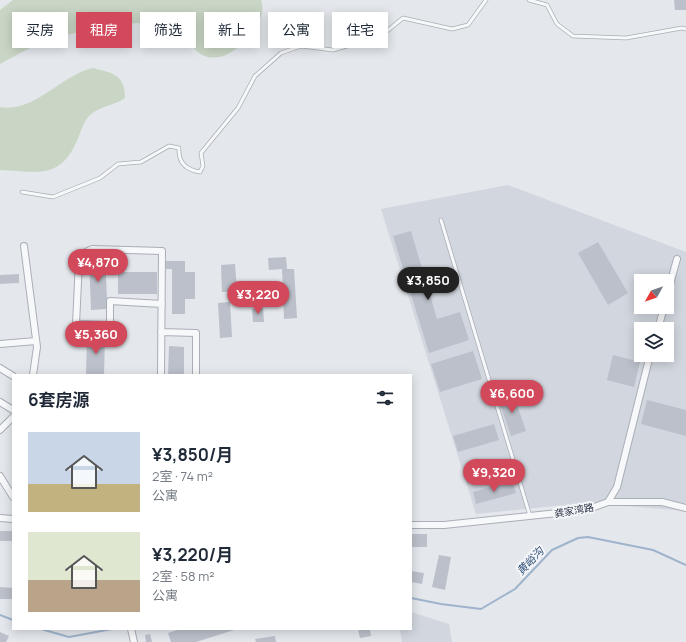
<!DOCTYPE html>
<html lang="zh">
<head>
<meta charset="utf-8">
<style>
	body { margin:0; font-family:Manrope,"Noto Sans SC",sans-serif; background:#f2f2f3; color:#1f2937; height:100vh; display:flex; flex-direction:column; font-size:15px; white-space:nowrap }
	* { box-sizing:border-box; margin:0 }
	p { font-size:13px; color:#747a83 }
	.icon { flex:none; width:22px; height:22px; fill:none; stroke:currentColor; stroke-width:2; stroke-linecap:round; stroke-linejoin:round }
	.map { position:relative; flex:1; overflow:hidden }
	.sheet { position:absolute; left:12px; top:374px; width:400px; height:256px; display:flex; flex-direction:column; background:#fff; border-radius:0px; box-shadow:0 2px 10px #0003 }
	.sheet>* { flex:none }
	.hud { position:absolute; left:12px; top:12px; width:400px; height:36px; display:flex; gap:8px }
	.needle { width:26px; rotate:230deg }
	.tools { position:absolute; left:634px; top:274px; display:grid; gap:8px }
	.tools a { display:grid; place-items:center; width:40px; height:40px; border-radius:0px; background:#fff; box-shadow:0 2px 10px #0003; font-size:20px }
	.price { position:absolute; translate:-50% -34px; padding:0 9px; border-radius:14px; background:#d1495b; color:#fff; font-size:13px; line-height:26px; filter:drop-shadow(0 1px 2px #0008) }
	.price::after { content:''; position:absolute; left:50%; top:24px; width:12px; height:9px; margin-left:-6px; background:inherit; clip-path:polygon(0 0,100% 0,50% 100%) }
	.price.active { background:#222; color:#fff }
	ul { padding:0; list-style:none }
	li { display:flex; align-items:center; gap:12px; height:100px; padding:0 16px }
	li span { display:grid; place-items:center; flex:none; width:112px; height:80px; border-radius:0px; color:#555 }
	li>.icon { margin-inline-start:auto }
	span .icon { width:48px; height:48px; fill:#fffc; stroke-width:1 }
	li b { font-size:17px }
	h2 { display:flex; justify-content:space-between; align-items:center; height:48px; padding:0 16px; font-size:17px }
	.tag { padding:0 14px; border-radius:0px; background:#fff; box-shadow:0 2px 10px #0003; font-size:14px; line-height:36px }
	.tag.active { background:#d1495b; color:#fff }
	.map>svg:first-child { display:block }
	.built { fill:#d2d6de; fill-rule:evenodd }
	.green { fill:#c9d6c5 }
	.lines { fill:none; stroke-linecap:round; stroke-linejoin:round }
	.stream { stroke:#9fb4cc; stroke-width:2 }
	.building { fill:#bbc0ca }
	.lane-casing { stroke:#a9aeb7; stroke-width:4.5 }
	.street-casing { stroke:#a9aeb7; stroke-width:8 }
	.lane { stroke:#f7f8fa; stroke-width:3 }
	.street { stroke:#f7f8fa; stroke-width:6 }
	.labels { text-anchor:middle; stroke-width:4; stroke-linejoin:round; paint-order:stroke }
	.street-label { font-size:10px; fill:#2b3445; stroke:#f4f6f9 }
	.water-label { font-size:11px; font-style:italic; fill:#34527a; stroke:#f4f6f9 }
</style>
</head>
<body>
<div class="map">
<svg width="686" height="642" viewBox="0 0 686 642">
	<rect width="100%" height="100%" fill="#e4e7ec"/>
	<path class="built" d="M508 185 686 252V511L626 506 604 501 476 514 381 209ZM641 281H667V307H641ZM641 329H667V355H641Z
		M411 612 449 624 452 642H402L400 629H411Z"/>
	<path class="green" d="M13 0H261C270 20 238 54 219 57 192 61 190 35 177 31 167 29 153 23 142 23 106 24 57 35 24 51 16 55 8 60 0 64V10Z
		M93 68C112 73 125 74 125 98 114 106 99 106 89 116 83 122 80 135 76 143 58 181 35 171 0 170V107C35 113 61 75 93 68Z"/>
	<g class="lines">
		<path class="stream" d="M411 598 441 604 481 609 515 589 552 550 578 538 588 537 653 550 686 565
			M0 615 13 620
			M41 629 69 637 112 629"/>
	</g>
	<path class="building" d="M674 0H686V10H675Z
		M411 231 437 319 460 312 469 340 429 353 393 236Z
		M598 242 628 293 608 305 578 253Z
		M105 257 107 298 106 309 91 310 89 258Z
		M286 257 287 269H294L297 318 284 319 282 269 269 270 268 258Z
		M166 261H185V272H195V299H185V314H172V269H166Z
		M235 264 237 291 222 292 221 265Z
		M118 272H157V294H118Z
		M19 274V283L0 284V275Z
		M230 302 232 337 220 338 218 303Z
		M263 308 264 322H253L252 309Z
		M87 335H105L104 375H86Z
		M169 346 184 347V375H168Z
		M473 351 482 379 440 392 431 364Z
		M613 355 640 362 634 387 607 380Z
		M513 393 526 431 511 436 498 398Z
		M647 400 686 410V436L641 424Z
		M494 424 499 440 458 452 453 436Z
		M512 481 516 493 476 504 473 492Z
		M0 531H13V541H0Z
		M411 534H427V547H411Z
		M439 555 451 557 445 590 432 587Z
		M411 571 424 573 422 584 411 582Z
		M0 587 13 588V599H0Z
		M180 629H234V630L196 642H171L168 633Z
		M358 629H370L371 636 360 638Z
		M0 632 9 636 6 642H0Z
		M150 634 152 642H146L145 635Z
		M275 636 276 642H256L255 639Z"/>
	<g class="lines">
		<defs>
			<path id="lane" d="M529 0 547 5 557 24 573 36 626 38 682 28 686 29
				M22 192 53 197 100 178 118 164 141 162 169 146 179 148C178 163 187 170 200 172L203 166 201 153 238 108 255 76 281 53 301 46 333 50 381 36 403 18 452 29 468 25 486 0
				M441 220 530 516"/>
			<path id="street" d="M24 246 37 347 33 375
				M667 295 677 259
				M110 325 76 324 79 261 82 254 92 249 162 251 161 375
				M658 329 664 307
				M161 332 196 333V375
				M110 335V301L162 304
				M0 344 36 341
				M0 368 13 376
				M0 402 13 410
				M0 430 13 417
				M0 476 13 497
				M608 502H662L686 508
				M0 518 13 519
				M411 525H444L586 510 608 502 617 487 650 355
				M131 629 134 642"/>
		</defs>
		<use href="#lane" class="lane-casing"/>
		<use href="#street" class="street-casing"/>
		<use href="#lane" class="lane"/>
		<use href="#street" class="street"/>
	</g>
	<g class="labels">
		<g class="street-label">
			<text transform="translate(574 510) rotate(-10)" y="4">龚家湾路</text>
		</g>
		<g class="water-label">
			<text transform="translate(530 561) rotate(-46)" y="4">黄峪沟</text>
		</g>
	</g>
</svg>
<div class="tools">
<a><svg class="needle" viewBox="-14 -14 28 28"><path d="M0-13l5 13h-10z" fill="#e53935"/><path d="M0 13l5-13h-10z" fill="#747a83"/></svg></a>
<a><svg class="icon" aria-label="layers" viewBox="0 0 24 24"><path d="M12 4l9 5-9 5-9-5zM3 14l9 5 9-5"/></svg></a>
</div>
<b class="price" style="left:98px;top:283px">¥4,870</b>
<b class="price active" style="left:428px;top:301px">¥3,850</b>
<b class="price" style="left:258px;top:315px">¥3,220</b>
<b class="price" style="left:96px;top:355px">¥5,360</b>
<b class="price" style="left:512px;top:414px">¥6,600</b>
<b class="price" style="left:494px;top:493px">¥9,320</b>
<div class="hud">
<a class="tag">买房</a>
<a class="tag active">租房</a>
<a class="tag">筛选</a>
<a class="tag">新上</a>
<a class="tag">公寓</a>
<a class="tag">住宅</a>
</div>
<section class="sheet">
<h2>6套房源<svg class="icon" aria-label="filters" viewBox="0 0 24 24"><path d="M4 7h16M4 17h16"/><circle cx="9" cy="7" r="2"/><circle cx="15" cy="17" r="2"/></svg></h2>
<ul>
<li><span style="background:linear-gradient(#c9d6e8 65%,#c2b280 0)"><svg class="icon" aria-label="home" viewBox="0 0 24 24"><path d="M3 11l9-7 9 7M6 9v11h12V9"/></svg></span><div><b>¥3,850/月</b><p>2室 · 74 m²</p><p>公寓</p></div></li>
<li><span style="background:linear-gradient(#dfe7d0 60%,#b9a48a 0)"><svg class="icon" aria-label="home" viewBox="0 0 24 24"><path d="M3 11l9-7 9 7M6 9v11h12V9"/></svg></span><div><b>¥3,220/月</b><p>2室 · 58 m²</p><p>公寓</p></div></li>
</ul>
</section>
</div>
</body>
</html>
